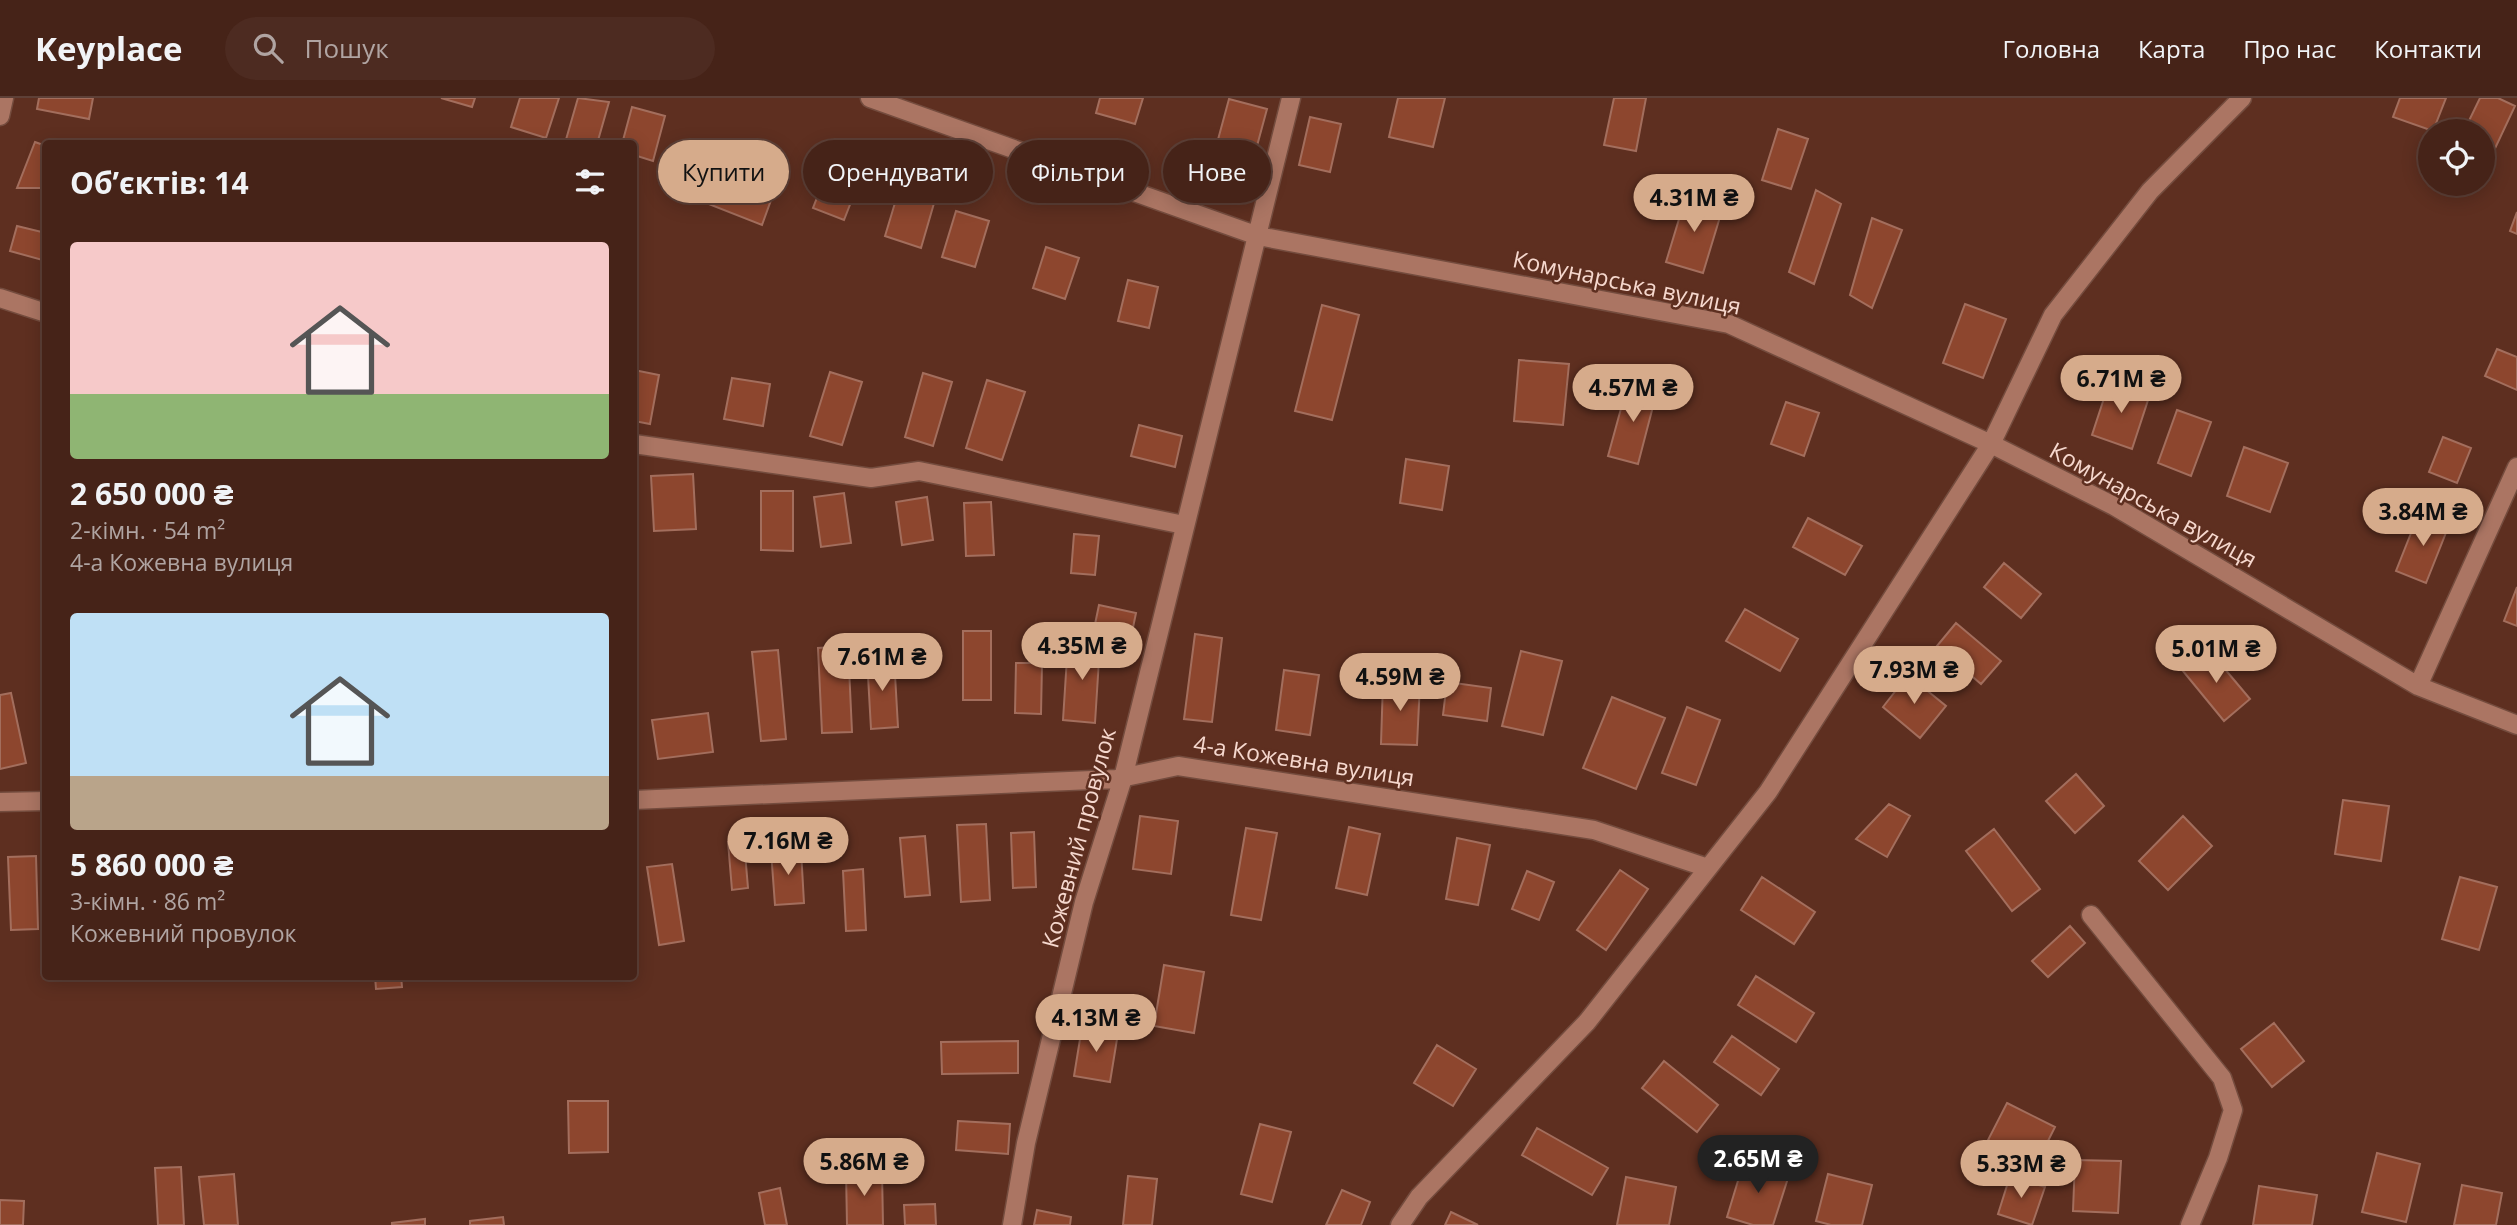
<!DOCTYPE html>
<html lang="uk">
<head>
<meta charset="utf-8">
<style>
	body { margin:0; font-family:"Open Sans",sans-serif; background:#4d2b21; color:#f1f3f6; height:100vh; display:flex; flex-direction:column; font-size:26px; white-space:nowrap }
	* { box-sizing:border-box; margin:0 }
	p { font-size:23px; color:#b0a4a2 }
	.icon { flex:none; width:38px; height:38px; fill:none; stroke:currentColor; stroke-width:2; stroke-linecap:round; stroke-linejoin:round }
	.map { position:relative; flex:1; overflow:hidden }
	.side { position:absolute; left:42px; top:42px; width:595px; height:840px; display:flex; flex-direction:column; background:#462318; border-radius:7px; box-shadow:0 4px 18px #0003,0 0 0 2px #5e4037 }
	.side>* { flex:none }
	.banner { position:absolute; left:658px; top:42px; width:665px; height:63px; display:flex; gap:14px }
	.tools { position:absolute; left:2418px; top:21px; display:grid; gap:14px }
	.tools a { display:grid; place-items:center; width:77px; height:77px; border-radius:50%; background:#462318; box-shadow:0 4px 18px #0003,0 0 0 2px #5e4037; font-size:35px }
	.price { position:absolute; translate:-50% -60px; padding:0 16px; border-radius:24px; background:#d6ab8b; color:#111; font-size:23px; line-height:46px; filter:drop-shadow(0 2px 4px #0008) }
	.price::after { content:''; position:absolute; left:50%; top:42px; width:21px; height:16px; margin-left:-10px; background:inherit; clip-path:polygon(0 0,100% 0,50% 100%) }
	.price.current { background:#222; color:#fff }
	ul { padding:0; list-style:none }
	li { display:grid; align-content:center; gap:14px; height:371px; padding:0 28px }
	li span { display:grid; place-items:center; height:217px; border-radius:7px; color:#555 }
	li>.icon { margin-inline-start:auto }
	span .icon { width:126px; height:126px; fill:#fffc; stroke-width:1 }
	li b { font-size:30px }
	h2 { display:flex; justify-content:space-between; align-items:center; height:84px; padding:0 28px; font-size:30px }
	.chip { padding:0 24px; border-radius:32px; background:#462318; box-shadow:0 4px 18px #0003,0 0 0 2px #5e4037; font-size:24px; line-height:63px }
	.chip.current { background:#d6ab8b; color:#111 }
	header { display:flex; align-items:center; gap:42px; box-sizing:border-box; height:98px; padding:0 35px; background:#462318; border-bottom:2px solid #5e4037 }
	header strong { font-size:33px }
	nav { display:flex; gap:38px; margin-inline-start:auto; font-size:24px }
	.search { width:490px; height:63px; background:#4d2b21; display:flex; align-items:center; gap:18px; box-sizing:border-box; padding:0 24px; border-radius:38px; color:#b0a4a2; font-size:26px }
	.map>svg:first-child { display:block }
	.building { fill:#8d462e; stroke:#a36e5d; stroke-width:2 }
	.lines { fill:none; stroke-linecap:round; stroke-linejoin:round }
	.minor-casing { stroke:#744c3e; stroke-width:21 }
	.minor { stroke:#ab7563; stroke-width:18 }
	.labels { text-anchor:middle; stroke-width:5; stroke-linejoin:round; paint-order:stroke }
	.street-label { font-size:23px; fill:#f6d8ce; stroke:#5e2f20 }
</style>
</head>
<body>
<header>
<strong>Keyplace</strong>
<div class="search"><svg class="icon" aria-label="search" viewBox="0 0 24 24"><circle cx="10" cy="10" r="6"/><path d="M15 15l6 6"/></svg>Пошук</div>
<nav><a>Головна</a><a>Карта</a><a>Про нас</a><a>Контакти</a></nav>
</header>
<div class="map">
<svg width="2517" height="1127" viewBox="0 0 2517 1127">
	<rect width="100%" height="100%" fill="#5e2f20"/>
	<path class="building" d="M39 0H93L89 21 37 11Z
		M441 0H475L472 9Z
		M520 0H559L546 40 511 29Z
		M578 0 609 4 597 46 565 45Z
		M1100 0H1143L1135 26 1096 15Z
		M1398 0H1445L1433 49 1389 39Z
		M1614 0H1646L1636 53 1604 47Z
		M2400 0H2446L2433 33 2393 19Z
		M2480 0H2498L2515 8 2491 59 2483 55V33H2464Z
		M1229 1 1267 11 1251 70 1213 60Z
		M632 9 665 18 653 63 634 57V46H622Z
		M1310 19 1341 26 1330 74 1299 67Z
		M1778 31 1808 41 1791 91 1762 82Z
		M35 44 46 48V90H17Z
		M723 60 779 80 762 127 706 105Z
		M829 69 860 81 844 122 813 110Z
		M901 85 937 95 921 150 885 138Z
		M1816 92 1841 106 1814 186 1789 174Z
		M1686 98 1723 109 1703 175 1666 164Z
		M956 113 989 123 975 169 942 159Z
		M2517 114V136L2510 133Z
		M1872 120 1902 132 1872 210 1850 197Z
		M17 128 46 135V163L10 153Z
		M1046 149 1079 160 1065 201 1033 190Z
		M1128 182 1158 189 1149 230 1118 223Z
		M1965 206 2006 221 1983 280 1943 265Z
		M1322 207 1359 217 1332 322 1295 313Z
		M2497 251 2517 259V292L2485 278Z
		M1519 262 1569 266 1563 327 1514 323Z
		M634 272 659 277 650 326 634 323Z
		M830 274 862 284 842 347 810 338Z
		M923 275 952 284 933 348 905 339Z
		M732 280 770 286 763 328 724 321Z
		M987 282 1025 294 1002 362 966 350Z
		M2110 282 2150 296 2132 351 2092 337Z
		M1628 285 1657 293 1638 366 1608 358Z
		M1786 304 1819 315 1804 358 1771 346Z
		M2177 312 2211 324 2191 378 2158 365Z
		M1139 327 1182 338 1175 369 1131 358Z
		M2443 339 2471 350 2457 385 2429 374Z
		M2244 349 2288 365 2270 414 2227 398Z
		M1406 361 1449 368 1442 412 1400 405Z
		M693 376 696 431 654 433 651 378Z
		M761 393H793V453L761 452Z
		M844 395 851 445 821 449 814 399Z
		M927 399 933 442 902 447 896 404Z
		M991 404 994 457 966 458 964 405Z
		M2419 415 2449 427 2426 485 2396 473Z
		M1808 420 1862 448 1845 477 1793 449Z
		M1074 436 1099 438 1095 477 1071 475Z
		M2004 465 2041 496 2021 520 1984 489Z
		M2517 489V528L2504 523Z
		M1099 507 1136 515 1131 539 1094 531Z
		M1745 511 1798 541 1780 573 1726 543Z
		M1956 525 2001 563 1981 586 1937 548Z
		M963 533H991V602H963Z
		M1195 536 1222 540 1212 624 1184 621Z
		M1068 544 1100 546 1095 625 1063 622Z
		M848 548 852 634 822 635 818 550Z
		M2208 551 2250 601 2224 623 2183 573Z
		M778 552 786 641 761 643 752 554Z
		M1521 553 1562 563 1543 637 1502 628Z
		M894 559 898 629 871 631 867 560Z
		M1016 565H1042L1041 616 1015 615Z
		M1284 572 1319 577 1310 637 1276 632Z
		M1908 577 1946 608 1920 640 1883 609Z
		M1383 584 1420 585 1417 647 1381 646Z
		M1447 584 1491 590 1487 623 1443 617Z
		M11 595 26 665 0 671V597Z
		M1612 599 1665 620 1636 691 1583 670Z
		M1687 609 1720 622 1696 687 1662 675Z
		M708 615 713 654 658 661 652 622Z
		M2076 676 2104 708 2075 735 2046 703Z
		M2343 702 2389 708 2381 763 2335 756Z
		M1889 706 1910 718 1887 759 1856 741Z
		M1140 718 1178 723 1171 776 1133 771Z
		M2183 718 2212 748 2168 792 2139 763Z
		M986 726 990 802 961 804 957 727Z
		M1349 729 1380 736 1367 797 1336 790Z
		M1246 730 1277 735 1261 822 1231 817Z
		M1994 731 2040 791 2012 813 1966 753Z
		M1034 734 1036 789 1013 790 1011 735Z
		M925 738 930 797 905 799 900 740Z
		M1457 740 1490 747 1478 807 1446 801Z
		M744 743 748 790 732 792 728 744Z
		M801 752 804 805 775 807 771 753Z
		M36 758 38 831 11 832 8 759Z
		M672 766 684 843 659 847 647 769Z
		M863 771 866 832 846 833 843 773Z
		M1620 772 1648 791 1606 852 1577 832Z
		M1527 773 1554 784 1539 822 1512 811Z
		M1762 779 1815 814 1794 846 1741 812Z
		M2460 779 2497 789 2479 852 2442 841Z
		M2070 828 2085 845 2048 879 2032 863Z
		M1164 867 1204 874 1194 935 1154 928Z
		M375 878H401L402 889 376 891Z
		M1756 878 1814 915 1796 944 1738 907Z
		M2274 925 2304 963 2272 989 2241 951Z
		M1082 929 1118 935 1110 984 1074 978Z
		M1732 938 1779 971 1761 997 1714 964Z
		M1018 943V975L942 976 941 944Z
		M1437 947 1476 971 1453 1008 1414 985Z
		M1664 963 1718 1007 1697 1034 1642 990Z
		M568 1003H608V1054L569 1055Z
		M2007 1005 2055 1029 2036 1067 1988 1042Z
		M958 1023 1010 1026 1008 1056 956 1052Z
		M1260 1026 1291 1034 1272 1104 1241 1096Z
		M1537 1030 1608 1070 1592 1097 1522 1057Z
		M2377 1055 2420 1066 2406 1124 2362 1114Z
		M2075 1062 2121 1063 2118 1115 2073 1113Z
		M1744 1063 1789 1077 1773 1127H1753L1727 1119Z
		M181 1069 184 1127H158L155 1070Z
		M846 1073H882L883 1127H847Z
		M234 1076 238 1127H204L199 1079Z
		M1828 1076 1872 1087 1862 1127H1831L1816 1123Z
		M1128 1078 1157 1081 1152 1127H1123Z
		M2010 1078 2045 1089 2032 1127 1998 1116Z
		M1626 1079 1676 1089 1669 1127H1617Z
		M2462 1087 2502 1095 2496 1127H2454Z
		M2259 1088 2317 1097 2312 1127H2253Z
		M780 1090 787 1127H765L759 1095Z
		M1342 1092 1370 1104 1361 1127H1326Z
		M0 1102 24 1103 23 1127H0Z
		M935 1106 936 1127H905L904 1107Z
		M1037 1112 1071 1119 1070 1127H1034Z
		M1451 1114 1478 1127H1445Z
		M503 1119 504 1127H470V1123Z
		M425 1121V1127H392V1125Z"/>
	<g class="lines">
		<defs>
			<path id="minor" d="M870 0 1258 138 1729 226 1991 346 2114 408 2418 588 2517 627
				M0 18 4 0
				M0 200 46 215
				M634 346 871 380 919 373 1184 427
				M2418 588 2517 369
				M634 702 1116 681 1178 668 1594 732 1708 770
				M0 704 46 703
				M2091 817 2222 980 2233 1012 2218 1060 2190 1127
				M1012 1127 1026 1045 1084 804 1123 680 1291 0
				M1400 1127 1419 1099 1587 924 1768 694 1991 346 2053 217 2150 93 2242 0"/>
		</defs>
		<use href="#minor" class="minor-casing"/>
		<use href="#minor" class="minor"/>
	</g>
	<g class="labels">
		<g class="street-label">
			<text transform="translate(1627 185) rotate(12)" y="8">Комунарська вулиця</text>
			<text transform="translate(2153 407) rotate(29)" y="8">Комунарська вулиця</text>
			<text transform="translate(1304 663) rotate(9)" y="8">4-а Кожевна вулиця</text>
			<text transform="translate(1079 740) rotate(-75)" y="8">Кожевний провулок</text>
		</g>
	</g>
</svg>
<div class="tools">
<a><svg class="icon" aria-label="locate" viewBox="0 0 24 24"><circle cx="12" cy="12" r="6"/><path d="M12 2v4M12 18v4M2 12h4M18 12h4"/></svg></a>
</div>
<b class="price" style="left:1694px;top:136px">4.31M ₴</b>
<b class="price" style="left:2121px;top:317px">6.71M ₴</b>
<b class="price" style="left:1633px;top:326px">4.57M ₴</b>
<b class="price" style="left:2423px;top:450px">3.84M ₴</b>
<b class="price" style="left:1082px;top:584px">4.35M ₴</b>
<b class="price" style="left:2216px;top:587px">5.01M ₴</b>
<b class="price" style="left:882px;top:595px">7.61M ₴</b>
<b class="price" style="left:1914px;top:608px">7.93M ₴</b>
<b class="price" style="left:1400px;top:615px">4.59M ₴</b>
<b class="price" style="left:788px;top:779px">7.16M ₴</b>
<b class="price" style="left:1096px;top:956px">4.13M ₴</b>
<b class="price current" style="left:1758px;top:1097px">2.65M ₴</b>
<b class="price" style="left:864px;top:1100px">5.86M ₴</b>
<b class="price" style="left:2021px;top:1102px">5.33M ₴</b>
<div class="banner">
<a class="chip current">Купити</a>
<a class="chip">Орендувати</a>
<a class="chip">Фільтри</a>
<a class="chip">Нове</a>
</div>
<section class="side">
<h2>Об’єктів: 14<svg class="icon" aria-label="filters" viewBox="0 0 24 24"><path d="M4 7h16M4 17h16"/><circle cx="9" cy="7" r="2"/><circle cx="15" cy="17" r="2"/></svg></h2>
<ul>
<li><span style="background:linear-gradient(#f6c9c9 70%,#8fb573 0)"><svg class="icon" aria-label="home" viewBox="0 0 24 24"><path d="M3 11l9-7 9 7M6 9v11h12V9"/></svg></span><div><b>2 650 000 ₴</b><p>2-кімн. · 54 m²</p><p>4-а Кожевна вулиця</p></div></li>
<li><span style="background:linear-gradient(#bfe0f5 75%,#b9a48a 0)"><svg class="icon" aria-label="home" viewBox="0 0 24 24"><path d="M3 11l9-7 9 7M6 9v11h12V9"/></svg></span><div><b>5 860 000 ₴</b><p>3-кімн. · 86 m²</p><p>Кожевний провулок</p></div></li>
</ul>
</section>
</div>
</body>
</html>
